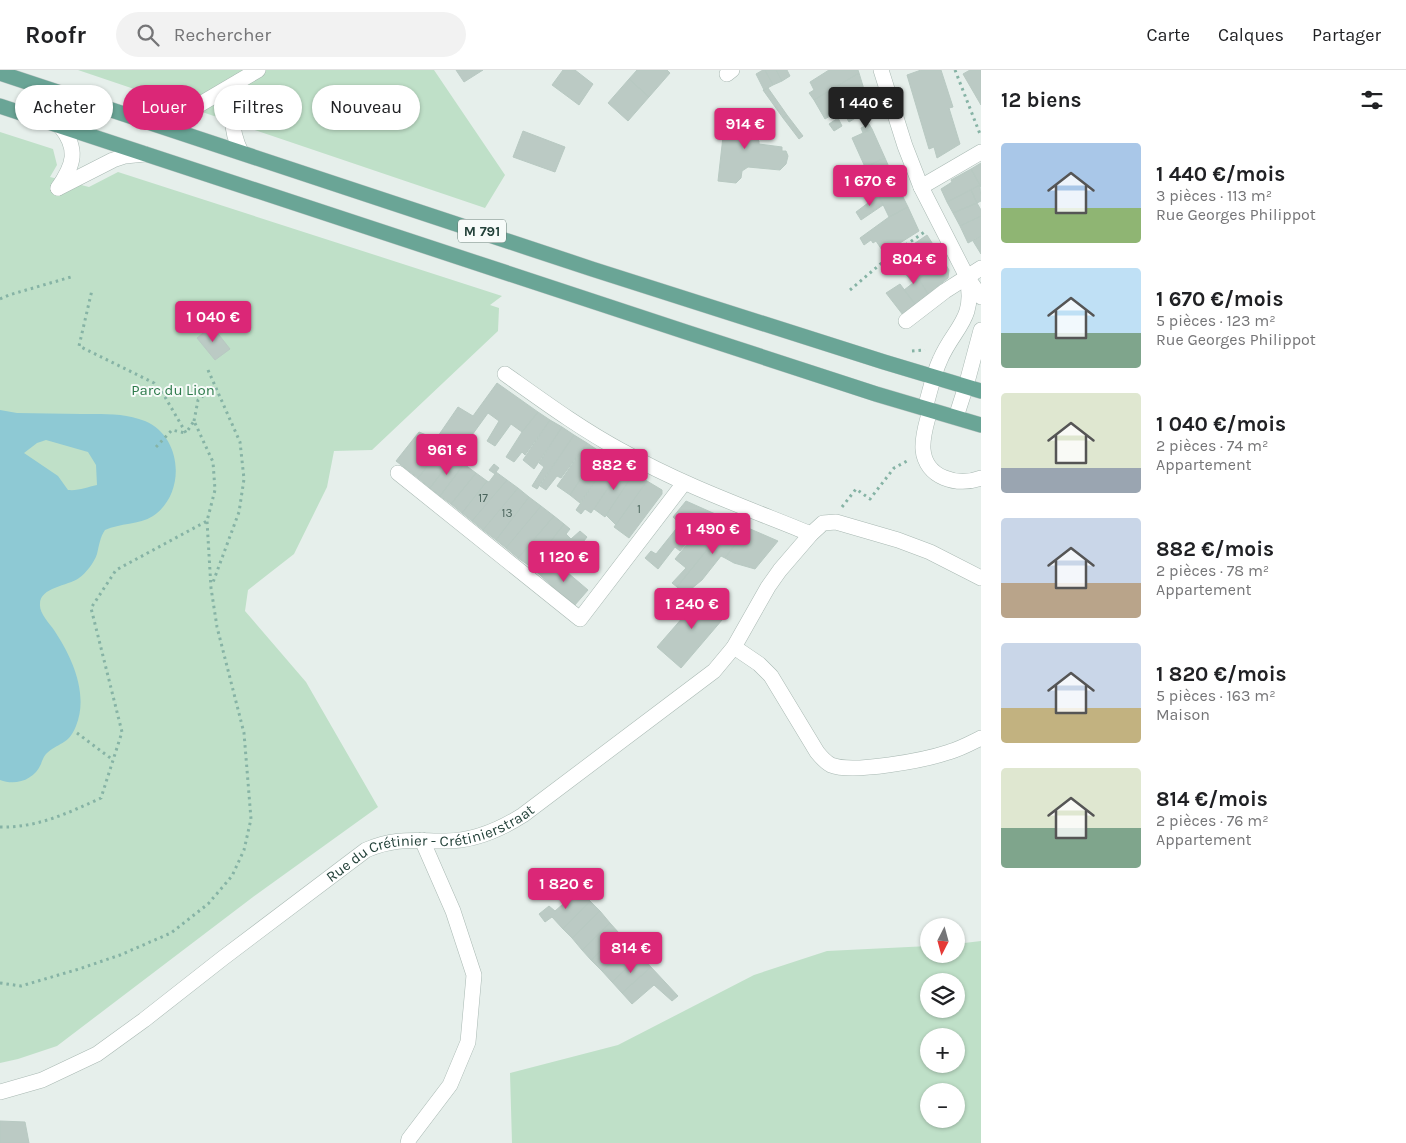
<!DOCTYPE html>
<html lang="fr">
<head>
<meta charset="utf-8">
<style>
	body { margin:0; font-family:Karla,sans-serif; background:#f2f2f2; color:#202124; height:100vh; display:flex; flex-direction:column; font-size:19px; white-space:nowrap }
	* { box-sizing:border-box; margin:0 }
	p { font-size:16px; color:#757577 }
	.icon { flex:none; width:28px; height:28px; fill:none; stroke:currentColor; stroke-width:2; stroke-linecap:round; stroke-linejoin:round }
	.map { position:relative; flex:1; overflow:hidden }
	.details { display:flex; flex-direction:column; background:#fff; width:425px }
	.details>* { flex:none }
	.banner { position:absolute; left:15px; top:15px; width:475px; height:45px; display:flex; gap:10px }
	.needle { width:32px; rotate:186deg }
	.fabs { position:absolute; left:920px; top:848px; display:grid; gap:10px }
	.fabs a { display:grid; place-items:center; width:45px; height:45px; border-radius:50%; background:#fff; box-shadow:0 1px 4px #0004; font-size:25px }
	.price { position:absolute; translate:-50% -42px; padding:0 11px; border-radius:5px; background:#db2777; color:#fff; font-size:16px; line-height:32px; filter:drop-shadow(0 1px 2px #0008) }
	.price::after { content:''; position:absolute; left:50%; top:30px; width:15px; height:11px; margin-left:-8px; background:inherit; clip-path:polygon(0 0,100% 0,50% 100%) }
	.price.current { background:#222; color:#fff }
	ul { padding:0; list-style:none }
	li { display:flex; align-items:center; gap:15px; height:125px; padding:0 20px }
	li span { display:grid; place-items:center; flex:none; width:140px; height:100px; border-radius:5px; color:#555 }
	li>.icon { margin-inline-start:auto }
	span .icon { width:60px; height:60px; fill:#fffc; stroke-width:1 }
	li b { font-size:21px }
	h2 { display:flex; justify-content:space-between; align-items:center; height:60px; padding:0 20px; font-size:21px }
	.chip { padding:0 18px; border-radius:22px; background:#fff; box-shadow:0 1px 4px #0004; font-size:18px; line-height:45px }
	.chip.current { background:#db2777; color:#fff }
	header { display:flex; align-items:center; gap:30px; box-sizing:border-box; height:70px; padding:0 25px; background:#fff; border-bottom:1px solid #e0e0e0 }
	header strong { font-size:24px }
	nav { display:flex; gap:28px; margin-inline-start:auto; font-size:18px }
	.search { width:350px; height:45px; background:#f2f2f2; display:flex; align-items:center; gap:12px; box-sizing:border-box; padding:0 18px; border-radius:28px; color:#757577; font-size:19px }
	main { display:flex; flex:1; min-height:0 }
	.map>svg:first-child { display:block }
	.green { fill:#bfe0c8; fill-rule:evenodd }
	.water { fill:#8ec9d4; fill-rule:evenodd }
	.building { fill:#bbcac4; stroke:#b8c9c2 }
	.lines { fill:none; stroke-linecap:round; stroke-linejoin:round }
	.minor-casing { stroke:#a8b8b2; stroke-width:16 }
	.major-casing { stroke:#c2cac8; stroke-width:16 }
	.path { stroke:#86b3a5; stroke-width:3; stroke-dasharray:2.5 4; stroke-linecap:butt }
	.minor { stroke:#fff; stroke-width:15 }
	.major { stroke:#6aa596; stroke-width:15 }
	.labels { text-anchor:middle; stroke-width:4; stroke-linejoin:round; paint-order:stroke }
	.number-label { font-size:12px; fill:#4a645c }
	.shield { fill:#f7fbf9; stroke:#637a73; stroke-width:1 }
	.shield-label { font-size:14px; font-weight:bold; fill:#24423a }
	.park-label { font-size:15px; fill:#2d7a4b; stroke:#f7fbf9 }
	.street-label { font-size:15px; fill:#24423a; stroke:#f7fbf9 }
</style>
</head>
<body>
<header>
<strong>Roofr</strong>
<div class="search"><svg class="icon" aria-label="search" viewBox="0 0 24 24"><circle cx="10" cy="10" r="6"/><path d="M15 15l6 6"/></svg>Rechercher</div>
<nav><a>Carte</a><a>Calques</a><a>Partager</a></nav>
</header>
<main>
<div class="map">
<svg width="981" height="1073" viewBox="0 0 981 1073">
	<rect width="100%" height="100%" fill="#e6efeb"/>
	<path class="green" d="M78 0H434L505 105 485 138Z
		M0 62 53 79 57 95 50 107 89 117 118 102 502 226 490 235 499 238 498 261 372 380 334 381 327 417 294 484 248 520 245 541 306 612 378 737 253 827 57 976 18 989 0 993Z
		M981 871V1073H512L510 1003 618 975 754 905 827 881 929 876V884H956V874ZM929 911H956V939H929ZM929 966H956V994H929ZM929 1021H956V1049H929Z"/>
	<path class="water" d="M0 340 17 343C38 343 60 344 81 344 103 344 125 343 145 351 183 367 186 424 153 446 139 455 120 453 105 460 100 467 99 476 97 484 94 493 86 503 79 508 68 516 40 517 40 534 39 543 49 553 54 560 72 587 89 624 76 656 68 676 58 672 46 684 44 686 42 691 41 694 34 710 16 716 0 710ZM46 370 88 382 96 395 97 415C87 417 79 421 68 420L58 406 24 383 37 373Z"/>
	<path class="building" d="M456 0H483L464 12Z
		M563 0H575L593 14 579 35 552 15Z
		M637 0H667L670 3 649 27 629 9Z
		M763 0H765L773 15 764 20 756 4Z
		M765 0H776L782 11 773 15Z
		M776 0H787L790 6 782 11Z
		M858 0 859 3 814 30 809 23 814 20 810 12 829 0Z
		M921 0H941L953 37 949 38 960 74 937 88 934 77 929 79 907 5Z
		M970 0H981V35L963 4Z
		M859 3 870 39 849 52 839 35 833 39 835 43 825 49 814 30Z
		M629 9 649 27 628 51 608 33Z
		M768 18 787 45 783 48 763 20Z
		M726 40 750 43 747 67 757 69 759 71V74L782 77V81H786L788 86 786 94 780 100 748 97 742 101 741 108 736 113 718 111Z
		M787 45 803 66 799 69 783 48Z
		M838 48 842 56 834 61 829 54Z
		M869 54 872 59 863 63 861 58Z
		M872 59 885 88 865 97 852 68Z
		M523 61 565 77 555 102 513 87Z
		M885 88 896 113 877 122 865 97Z
		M981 93V117L971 99Z
		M971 99 980 115 947 132 941 119 952 112 951 110Z
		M896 113 908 137 889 147 877 122Z
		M980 115 981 131 977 133 971 120Z
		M971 120 977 133 953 143 947 132Z
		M877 122 883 135 861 150 856 142 872 130 870 127Z
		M977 133 981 140V146L960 156 953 143Z
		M908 137 919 161 884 183 876 171 873 173 871 170 864 175 860 168 889 147Z
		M981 146V166L968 173 960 156Z
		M927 165 936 179 916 189 913 185 905 191 899 184Z
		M981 166V184L973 171Z
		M936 179 943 190 919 209 909 194 905 197 902 193 913 185 916 189Z
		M943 190 949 200 948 208 928 224 919 209Z
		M902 193 905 197 909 194 928 224 915 234 904 220 913 213 899 196Z
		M900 214 915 234 903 245 886 223Z
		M212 256 230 279 215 290 197 268Z
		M497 313 538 342 522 362 511 354 495 376 487 371 499 351 488 343 467 372 460 368 450 383 436 369 458 337 473 346Z
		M538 342 550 350 525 385 522 382 514 392 506 387 522 362Z
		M550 350 562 357 534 399 523 390Z
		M562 357 574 365 537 419 532 416 544 397 539 393Z
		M419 362 436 369 443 376 418 408 396 391Z
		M574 365 587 373 561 408 557 406 546 420 540 416Z
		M587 373 599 381 570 425 557 416Z
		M443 376 454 386 430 418 418 408Z
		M599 381 611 388 580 433 570 425Z
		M454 386 464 394 440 426 430 418Z
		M611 388 623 396 591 443 585 439 581 444 576 440Z
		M464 394 476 403 451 434 440 426Z
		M494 394 499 398 496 402 507 410 472 451 462 443 487 411 489 412 495 404 489 400Z
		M623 396 634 403 605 447 594 439Z
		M476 403 487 411 462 443 451 434Z
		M634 403 647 411 616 455 606 445Z
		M507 410 518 418 483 460 472 451Z
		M647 411 662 420V424L629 468 614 457Z
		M518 418 529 427 496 470 483 460Z
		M529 427 541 436 506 478 496 470Z
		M686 431 713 443 680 481 675 477 658 499 645 488 651 481 656 484 680 454 673 447Z
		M541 436 554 446 518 488 506 478Z
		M713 443 731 450 677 517 672 513 686 498 675 489Z
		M554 446 564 454 531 497 518 488Z
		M731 450 748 458 725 488 721 486 702 510 685 524 677 517Z
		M564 454 570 459 566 464 571 469 580 461 587 467 563 498 554 491 541 506 531 497Z
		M748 458 778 471 755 499 734 493 725 488Z
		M554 491 588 520 574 536 541 506Z
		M704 523 728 543 681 598 657 577Z
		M579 820 590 831 563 859 552 847 545 852 539 844 549 836 555 841Z
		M590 831 600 841 572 868 563 859Z
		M600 841 610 853 582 880 572 868Z
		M610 853 619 863 591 890 582 880Z
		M619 863 631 875 602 901 591 890Z
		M631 875 640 885 612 912 602 901Z
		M640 885 651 897 622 923 612 912Z
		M651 897 678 926 672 931 654 915 632 934 622 923Z
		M0 1051 25 1052 29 1073H0Z"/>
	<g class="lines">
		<defs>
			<g id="minor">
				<path d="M881 0 905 76 921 117 967 207 981 227"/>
				<path d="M727 4 732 0"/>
				<path d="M240 11C230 35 229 58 241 82"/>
				<path d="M152 52 175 49 258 0"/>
				<path d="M921 117 981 82"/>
				<path d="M58 118 113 90 125 86 145 84"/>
				<path d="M58 118C74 95 79 79 60 56"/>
				<path d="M906 251 945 221 981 198"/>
				<path d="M505 304C543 331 581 359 622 381 682 415 747 438 811 464"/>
				<path d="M925 338C930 322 933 305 940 290 954 257 976 250 967 208"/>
				<path d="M930 340C927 352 922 366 923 379 925 408 958 417 981 408"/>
				<path d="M956 347 966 316 981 260"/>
				<path d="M398 403 580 549 684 413"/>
				<path d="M734 577 759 594 771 606 817 682C821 687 825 692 831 695 853 704 925 690 949 682 960 679 971 673 981 668"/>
				<path id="s1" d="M0 1022 42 1010 97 984 144 950 223 888 366 780C396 767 415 771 446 771 473 771 501 759 523 745L714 601 734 577 768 517 780 500 811 464 823 453 836 452 898 470 930 482 981 508"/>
				<path d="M408 1073 409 1069 450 1015 468 972 474 905 453 841 422 770"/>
			</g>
			<path id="major" d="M0 3 592 199 884 292 981 321
				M0 36 686 262 876 324 981 355"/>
		</defs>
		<use href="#minor" class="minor-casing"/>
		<use href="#major" class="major-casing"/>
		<path class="path" d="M955 0 980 64
			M850 220 891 185 926 161
			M0 229 9 225 71 207
			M912 281 925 280
			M208 300 240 372 244 409 239 442 212 515
			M194 351 198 330 215 316
			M156 377 172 360 185 363
			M842 437 856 419 870 429 894 398 907 391
			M77 663 113 690
			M0 757C37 758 68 743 101 728L122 662 91 538 116 500 207 451 215 420 213 392 194 351 186 363 165 327 154 313 79 276 92 220
			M0 913 21 916 79 899 120 885 171 863 208 834 232 806 244 780 251 749 244 663 217 557 211 518 207 451"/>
		<use href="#minor" class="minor"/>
		<use href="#major" class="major"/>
	</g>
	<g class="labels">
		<g class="number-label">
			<text x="483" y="432">17</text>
			<text x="639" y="443">1</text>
			<text x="507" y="447">13</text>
		</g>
		<rect class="shield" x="458" y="149.5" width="48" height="23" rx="4"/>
		<g class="shield-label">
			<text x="482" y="166">M 791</text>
		</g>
		<g class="park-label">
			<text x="173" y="325">Parc du Lion</text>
		</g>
		<g class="street-label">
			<text dy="5" stroke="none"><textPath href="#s1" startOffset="506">Rue du Crétinier - Crétinierstraat</textPath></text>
		</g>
	</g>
</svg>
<div class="fabs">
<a><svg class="needle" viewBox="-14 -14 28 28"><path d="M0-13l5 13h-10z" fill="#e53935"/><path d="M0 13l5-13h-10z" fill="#757577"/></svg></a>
<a><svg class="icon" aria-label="layers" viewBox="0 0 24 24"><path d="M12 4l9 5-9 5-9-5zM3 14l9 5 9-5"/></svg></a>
<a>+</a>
<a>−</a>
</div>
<b class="price current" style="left:866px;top:59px">1 440 €</b>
<b class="price" style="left:745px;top:80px">914 €</b>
<b class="price" style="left:870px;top:137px">1 670 €</b>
<b class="price" style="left:914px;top:215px">804 €</b>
<b class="price" style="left:213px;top:273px">1 040 €</b>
<b class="price" style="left:447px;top:406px">961 €</b>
<b class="price" style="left:614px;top:421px">882 €</b>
<b class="price" style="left:713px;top:485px">1 490 €</b>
<b class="price" style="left:564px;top:513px">1 120 €</b>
<b class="price" style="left:692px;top:560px">1 240 €</b>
<b class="price" style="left:566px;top:840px">1 820 €</b>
<b class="price" style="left:631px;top:904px">814 €</b>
<div class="banner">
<a class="chip">Acheter</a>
<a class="chip current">Louer</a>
<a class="chip">Filtres</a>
<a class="chip">Nouveau</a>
</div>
</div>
<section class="details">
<h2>12 biens<svg class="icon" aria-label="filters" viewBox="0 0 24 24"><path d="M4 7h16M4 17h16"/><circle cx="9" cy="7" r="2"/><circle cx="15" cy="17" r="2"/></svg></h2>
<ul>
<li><span style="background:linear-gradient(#a9c7e8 65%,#8fb573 0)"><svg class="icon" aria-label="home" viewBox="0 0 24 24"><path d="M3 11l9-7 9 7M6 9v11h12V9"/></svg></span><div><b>1 440 €/mois</b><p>3 pièces · 113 m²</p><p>Rue Georges Philippot</p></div></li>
<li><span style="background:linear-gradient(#bfe0f5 65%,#7fa58c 0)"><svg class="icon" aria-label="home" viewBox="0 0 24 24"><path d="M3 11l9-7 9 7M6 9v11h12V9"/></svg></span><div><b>1 670 €/mois</b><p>5 pièces · 123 m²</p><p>Rue Georges Philippot</p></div></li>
<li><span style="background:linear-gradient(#dfe7d0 75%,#9aa5b1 0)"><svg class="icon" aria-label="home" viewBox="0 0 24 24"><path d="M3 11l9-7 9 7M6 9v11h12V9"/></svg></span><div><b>1 040 €/mois</b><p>2 pièces · 74 m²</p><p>Appartement</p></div></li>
<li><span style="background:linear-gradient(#c9d6e8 65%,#b9a48a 0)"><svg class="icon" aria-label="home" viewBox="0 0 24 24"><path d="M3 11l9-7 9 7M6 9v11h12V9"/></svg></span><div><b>882 €/mois</b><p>2 pièces · 78 m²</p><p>Appartement</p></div></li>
<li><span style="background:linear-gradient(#c9d6e8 65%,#c2b280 0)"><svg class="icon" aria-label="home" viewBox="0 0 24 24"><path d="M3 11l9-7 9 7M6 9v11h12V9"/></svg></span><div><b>1 820 €/mois</b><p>5 pièces · 163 m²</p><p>Maison</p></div></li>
<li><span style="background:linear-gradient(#dfe7d0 60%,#7fa58c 0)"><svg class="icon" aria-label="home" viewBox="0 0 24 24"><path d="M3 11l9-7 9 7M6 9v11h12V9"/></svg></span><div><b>814 €/mois</b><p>2 pièces · 76 m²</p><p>Appartement</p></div></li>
</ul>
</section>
</main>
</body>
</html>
